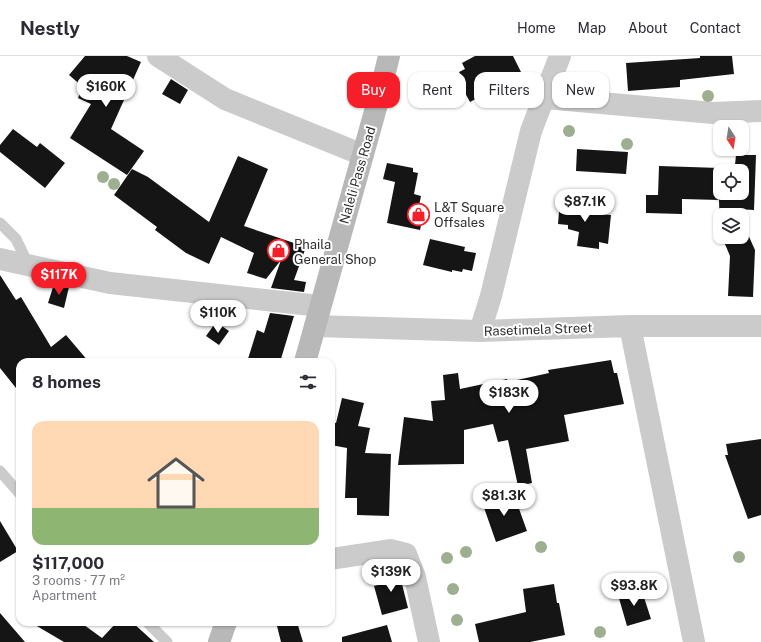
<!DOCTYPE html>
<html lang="en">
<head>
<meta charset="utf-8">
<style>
	body { margin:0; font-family:"Public Sans",sans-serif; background:#f2f2f3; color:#2b2b33; height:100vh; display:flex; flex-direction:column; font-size:15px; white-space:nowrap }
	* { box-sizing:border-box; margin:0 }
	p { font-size:13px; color:#7c7c81 }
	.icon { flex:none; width:22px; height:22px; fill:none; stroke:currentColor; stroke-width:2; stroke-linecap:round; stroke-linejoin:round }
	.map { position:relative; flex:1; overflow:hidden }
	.drawer { position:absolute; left:16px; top:302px; width:319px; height:268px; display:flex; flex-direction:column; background:#fff; border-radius:12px; box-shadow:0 1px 3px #0004 }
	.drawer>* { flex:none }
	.banner { position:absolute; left:347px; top:16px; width:354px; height:36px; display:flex; gap:8px }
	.needle { width:26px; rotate:168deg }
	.fabs { position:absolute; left:713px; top:64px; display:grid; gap:8px }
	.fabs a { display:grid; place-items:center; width:36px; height:36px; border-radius:8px; background:#fff; box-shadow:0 1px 3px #0004; font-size:20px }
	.price { position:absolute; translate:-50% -34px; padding:0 9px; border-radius:14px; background:#fff; color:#222; font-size:13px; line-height:26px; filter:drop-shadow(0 1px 2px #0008) }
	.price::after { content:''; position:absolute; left:50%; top:24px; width:12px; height:9px; margin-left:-6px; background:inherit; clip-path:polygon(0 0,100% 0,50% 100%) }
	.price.on { background:#f61f29; color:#fff }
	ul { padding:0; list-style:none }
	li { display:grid; align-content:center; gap:8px; height:212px; padding:0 16px }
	li span { display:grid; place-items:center; height:124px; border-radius:12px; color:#555 }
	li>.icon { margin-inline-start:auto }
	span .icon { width:72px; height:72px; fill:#fffc; stroke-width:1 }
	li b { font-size:17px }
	h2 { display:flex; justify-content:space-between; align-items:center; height:48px; padding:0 16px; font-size:17px }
	.pill { padding:0 14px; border-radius:12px; background:#fff; box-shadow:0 1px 3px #0004; font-size:14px; line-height:36px }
	.pill.on { background:#f61f29; color:#fff }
	header { display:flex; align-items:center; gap:24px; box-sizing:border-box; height:56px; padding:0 20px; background:#fff; border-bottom:1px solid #e1e1e2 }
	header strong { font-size:19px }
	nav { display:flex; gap:22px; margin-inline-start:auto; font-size:14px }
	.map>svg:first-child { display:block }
	.building { fill:#151515; fill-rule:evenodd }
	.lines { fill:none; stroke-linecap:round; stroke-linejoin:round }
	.lane { stroke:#cbcbcb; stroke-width:11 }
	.street { stroke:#cbcbcb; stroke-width:22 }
	.secondary { stroke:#b8b8b8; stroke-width:22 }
	.tree { fill:#9eaf91 }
	.labels { text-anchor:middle; stroke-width:4; stroke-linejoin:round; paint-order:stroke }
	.street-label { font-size:13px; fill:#2e2e2e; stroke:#fff }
	.poi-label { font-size:13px; fill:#2e2e2e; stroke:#fff; text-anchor:start }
</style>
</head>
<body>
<header>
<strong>Nestly</strong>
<nav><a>Home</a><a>Map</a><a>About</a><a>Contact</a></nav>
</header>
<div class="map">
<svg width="761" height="586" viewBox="0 0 761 586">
	<rect width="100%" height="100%" fill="#fff"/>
	<path class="building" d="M85 0H127L141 6 111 73 144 95 127 119 70 82 91 48 78 42 83 31 69 19Z
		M475 0H513L521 16 505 24 509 31 496 39 493 34 470 46 459 26 463 23 459 16 465 13 462 7Z
		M700 0H732L734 18 680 24V31L628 35 626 7 700 2Z
		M171 23 188 34 180 48 162 38Z
		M13 73 37 91 40 87 65 107 45 132 0 96V89Z
		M577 93 628 96 626 118 576 115Z
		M736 99H756L754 154 737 153 739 159H720V178L719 144 682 143V158L646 157V139H658L659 110 720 112V109H735ZM720 115H742V137H720Z
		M238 100 268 113 244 170 306 191 294 224 306 226 304 236 271 232 281 204 266 223 247 217 254 197 221 181 209 208 186 197 155 174 157 171 114 139 132 113 148 121 209 166Z
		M387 107 413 112V116L418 117 414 138 421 140 419 150 425 151 420 174 387 167 395 126 383 123Z
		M560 144 594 148 593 158 611 159 608 188 599 186V193L577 190 579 176 568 173V169L558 168Z
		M742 165 755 194 753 241 728 240 730 200 722 181H742Z
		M430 183 465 191 464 195 476 197 472 215 463 213 462 216 452 214V216L423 209Z
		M0 219 16 244 21 241 51 291 66 279 89 306H20V337L0 312Z
		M54 228 69 231 64 252 48 247Z
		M270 257 294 260 280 306H247L257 274 264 277Z
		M216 266 229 275 219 289 206 280Z
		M611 304 614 317H617L624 348 564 359 569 385 526 393 532 427 518 430 508 384 498 386 493 368 464 374V408L398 409 404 361 433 365 431 345 445 344 443 319 458 317 460 333 507 323 508 326 549 317 548 314Z
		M342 342 364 347 358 370 370 372 365 397 391 398 389 460 357 459V442H345L347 392 331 389V366L336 367Z
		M761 383V459L748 463 725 399H728L726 388Z
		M513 436 527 475 496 486 482 446Z
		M0 465 18 495 0 506Z
		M396 512 399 525 401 524 408 552 382 559 374 530 382 528 379 516Z
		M554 528 557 547H559L565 579 530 586H479L475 568 526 556 523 533Z
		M641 532 651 563 627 570 618 539Z
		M0 557 25 586H0Z
		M30 566H80L102 582 117 566H132L154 586H64Z
		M276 566H297L303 586H281Z
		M387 569 392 586H342V581Z"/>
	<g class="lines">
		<path class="lane" d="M0 167 16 183 28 208
			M0 415 20 438
			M147 566 167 586"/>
		<path class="street" d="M158 0 225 43 363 99
			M545 42 713 57 761 55
			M0 203 110 227 320 250
			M315 270 480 275 630 270H761
			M630 270 694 586
			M480 275 491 240 531 75 560 0
			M331 503 390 494 406 498 415 521 429 586"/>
		<path class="secondary" d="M305 306 379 41 389 0
			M219 586 226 566"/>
	</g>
	<g class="tree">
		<circle cx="708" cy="40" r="6"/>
		<circle cx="569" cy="75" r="6"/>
		<circle cx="627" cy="88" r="6"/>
		<circle cx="103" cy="121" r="6"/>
		<circle cx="114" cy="128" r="6"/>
		<circle cx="541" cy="491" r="6"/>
		<circle cx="466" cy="496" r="6"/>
		<circle cx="739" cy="501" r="6"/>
		<circle cx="447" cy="502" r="6"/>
		<circle cx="453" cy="533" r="6"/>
		<circle cx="457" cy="564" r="6"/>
		<circle cx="600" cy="576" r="6"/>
	</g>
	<defs>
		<symbol id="shop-ring" viewBox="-11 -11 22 22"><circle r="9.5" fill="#fff" stroke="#f61f29" stroke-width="1.5"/><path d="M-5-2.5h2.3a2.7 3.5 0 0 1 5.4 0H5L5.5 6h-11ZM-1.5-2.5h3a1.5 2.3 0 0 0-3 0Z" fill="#f61f29"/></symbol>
	</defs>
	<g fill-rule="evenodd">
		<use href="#shop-ring" x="406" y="146" width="25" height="25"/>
		<use href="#shop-ring" x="266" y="182" width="25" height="25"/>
	</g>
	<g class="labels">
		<g class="street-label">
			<text transform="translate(357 119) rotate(-74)" y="5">Naleli Pass Road</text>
			<text transform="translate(538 273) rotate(-2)" y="5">Rasetimela Street</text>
		</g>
		<g class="poi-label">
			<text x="434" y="156">L&amp;T Square<tspan x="434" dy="15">Offsales</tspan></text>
			<text x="294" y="193">Phaila<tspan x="294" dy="15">General Shop</tspan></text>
		</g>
	</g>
</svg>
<div class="fabs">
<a><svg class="needle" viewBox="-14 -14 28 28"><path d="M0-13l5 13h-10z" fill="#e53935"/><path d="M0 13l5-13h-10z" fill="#7c7c81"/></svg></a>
<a><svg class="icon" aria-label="locate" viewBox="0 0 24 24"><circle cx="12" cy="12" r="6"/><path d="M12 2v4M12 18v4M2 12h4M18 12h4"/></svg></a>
<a><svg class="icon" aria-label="layers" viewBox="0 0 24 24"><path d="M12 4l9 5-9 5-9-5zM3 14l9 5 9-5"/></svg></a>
</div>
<b class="price" style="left:106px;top:52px">$160K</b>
<b class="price" style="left:585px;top:167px">$87.1K</b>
<b class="price on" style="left:59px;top:240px">$117K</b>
<b class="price" style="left:218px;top:278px">$110K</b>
<b class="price" style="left:509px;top:358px">$183K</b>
<b class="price" style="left:504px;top:461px">$81.3K</b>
<b class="price" style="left:391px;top:537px">$139K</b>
<b class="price" style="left:634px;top:551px">$93.8K</b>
<div class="banner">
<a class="pill on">Buy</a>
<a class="pill">Rent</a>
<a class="pill">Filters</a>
<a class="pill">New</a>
</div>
<section class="drawer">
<h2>8 homes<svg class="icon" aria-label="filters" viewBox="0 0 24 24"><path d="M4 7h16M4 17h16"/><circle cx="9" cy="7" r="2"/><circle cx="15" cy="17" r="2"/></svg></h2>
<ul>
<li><span style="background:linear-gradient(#ffd9b3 70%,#8fb573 0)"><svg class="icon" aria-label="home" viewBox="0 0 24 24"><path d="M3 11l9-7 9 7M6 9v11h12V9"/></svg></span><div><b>$117,000</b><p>3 rooms · 77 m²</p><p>Apartment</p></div></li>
</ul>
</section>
</div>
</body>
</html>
